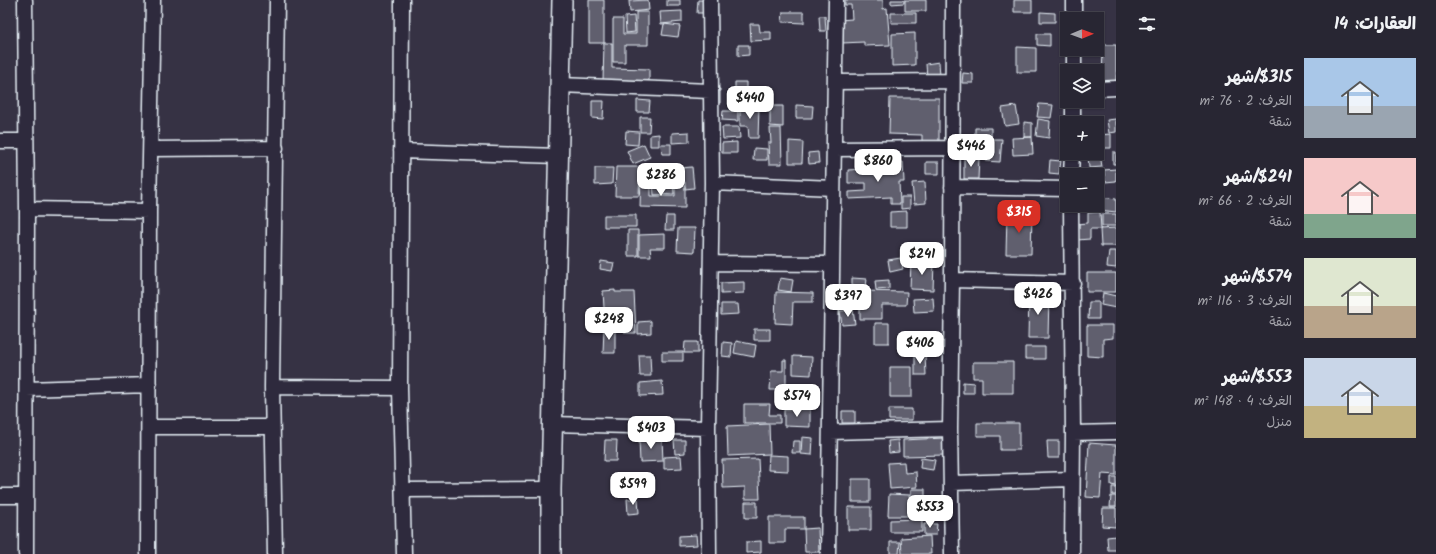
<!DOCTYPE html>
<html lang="ar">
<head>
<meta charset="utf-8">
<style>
	body { margin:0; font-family:Kalam,"Playpen Sans Arabic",sans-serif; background:#34323f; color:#f1f3f6; direction:rtl; height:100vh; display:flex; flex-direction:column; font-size:15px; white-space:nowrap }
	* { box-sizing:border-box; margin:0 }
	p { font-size:13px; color:#a5a5ac }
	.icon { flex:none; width:22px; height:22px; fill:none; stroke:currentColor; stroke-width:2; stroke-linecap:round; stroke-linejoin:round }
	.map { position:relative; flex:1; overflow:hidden; direction:ltr }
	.side { display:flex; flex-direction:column; background:#282633; width:320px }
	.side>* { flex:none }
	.needle { width:26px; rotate:89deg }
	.fabs { position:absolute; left:1060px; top:12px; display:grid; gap:8px }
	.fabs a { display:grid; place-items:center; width:44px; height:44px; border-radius:0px; background:#282633; box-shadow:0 1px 3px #0004,0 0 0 1px #44434e; font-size:20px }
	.price { position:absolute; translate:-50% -34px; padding:0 9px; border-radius:8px; background:#fff; color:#222; font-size:13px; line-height:26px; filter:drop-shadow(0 1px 2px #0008) }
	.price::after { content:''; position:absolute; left:50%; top:24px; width:12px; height:9px; margin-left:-6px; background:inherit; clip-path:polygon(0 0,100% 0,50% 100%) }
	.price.on { background:#d93025; color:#fff }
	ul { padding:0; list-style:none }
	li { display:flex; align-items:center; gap:12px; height:100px; padding:0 20px }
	li span { display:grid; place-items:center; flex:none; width:112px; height:80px; border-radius:0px; color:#555 }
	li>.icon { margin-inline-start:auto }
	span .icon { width:48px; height:48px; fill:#fffc; stroke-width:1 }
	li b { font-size:17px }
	h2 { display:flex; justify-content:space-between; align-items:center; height:48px; padding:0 20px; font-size:17px }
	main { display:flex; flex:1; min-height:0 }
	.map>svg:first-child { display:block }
	.building { fill:#605e6e; stroke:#e8f1f8 }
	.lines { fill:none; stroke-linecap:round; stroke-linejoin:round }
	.street-casing { stroke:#e8f1f8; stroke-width:17 }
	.secondary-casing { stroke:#e8f1f8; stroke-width:22 }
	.street { stroke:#2f2a3d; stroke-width:14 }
	.secondary { stroke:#2f2a3d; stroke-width:19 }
</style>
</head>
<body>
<main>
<section class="side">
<h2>العقارات: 14<svg class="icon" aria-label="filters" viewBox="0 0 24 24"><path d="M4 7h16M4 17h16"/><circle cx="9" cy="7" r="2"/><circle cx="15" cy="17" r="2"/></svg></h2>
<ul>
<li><span style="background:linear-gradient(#a9c7e8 60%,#9aa5b1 0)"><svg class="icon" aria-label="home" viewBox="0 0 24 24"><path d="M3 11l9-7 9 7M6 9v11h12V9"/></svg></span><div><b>$315/شهر</b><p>الغرف: 2 · 76 m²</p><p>شقة</p></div></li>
<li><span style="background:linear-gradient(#f6c9c9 70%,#7fa58c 0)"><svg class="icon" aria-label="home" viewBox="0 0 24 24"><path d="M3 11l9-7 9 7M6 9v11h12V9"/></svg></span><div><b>$241/شهر</b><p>الغرف: 2 · 66 m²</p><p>شقة</p></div></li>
<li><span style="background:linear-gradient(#dfe7d0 60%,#b9a48a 0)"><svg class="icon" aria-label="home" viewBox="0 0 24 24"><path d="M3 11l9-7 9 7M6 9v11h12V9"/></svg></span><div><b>$574/شهر</b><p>الغرف: 3 · 116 m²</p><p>شقة</p></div></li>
<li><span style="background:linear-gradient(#c9d6e8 60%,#c2b280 0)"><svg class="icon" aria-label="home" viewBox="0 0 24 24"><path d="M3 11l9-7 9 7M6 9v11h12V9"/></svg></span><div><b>$553/شهر</b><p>الغرف: 4 · 148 m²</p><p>منزل</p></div></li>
</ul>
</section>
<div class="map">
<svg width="1116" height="554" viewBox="0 0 1116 554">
	<rect width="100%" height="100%" fill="#363244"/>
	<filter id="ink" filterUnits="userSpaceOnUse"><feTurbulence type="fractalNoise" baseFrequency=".025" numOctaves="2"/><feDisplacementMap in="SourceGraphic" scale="8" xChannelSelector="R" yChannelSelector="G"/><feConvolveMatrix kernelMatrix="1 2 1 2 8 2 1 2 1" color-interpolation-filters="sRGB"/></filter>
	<g filter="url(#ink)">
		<path class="building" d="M589 0H604V43H589Z
			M648 0 649 10 630 12 629 1Z
			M667 0H680V6H667Z
			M698 0H704L703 13H697Z
			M845 0H883V9L887 8 890 45 864 46V42L842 43 840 20 852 19 851 5H845Z
			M891 0H904V3L891 4Z
			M905 0H926V11H905Z
			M1014 0H1032V12H1014Z
			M682 11V22L661 24 660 12Z
			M636 12H648V45H625V62H613V19H623V34H636Z
			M783 12H804V23L782 22Z
			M1040 12 1055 13V22H1040Z
			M891 13H916V23H891Z
			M634 16 635 32 626 33 625 17Z
			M819 16H825L826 31H820Z
			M664 24 680 26 678 37 662 35Z
			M750 24H759L760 32H771V40L751 41Z
			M915 33V65L892 66V34Z
			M1037 34H1050V46L1037 45Z
			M604 43H612V68L649 69V83L603 81Z
			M738 45H749V55L738 56Z
			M1103 45H1116V82H1102Z
			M1017 47 1036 48V72H1017Z
			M939 62 940 76 927 77 926 64Z
			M963 73 973 74V83H962Z
			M735 82H746V95H735Z
			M710 89H720V103H711Z
			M890 98H939V142H922V135L889 134Z
			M637 100 650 101 649 112H637Z
			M592 101H604L603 119 592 118Z
			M1039 104 1053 105 1051 118 1037 117Z
			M796 105 813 106 812 118H796Z
			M770 106H783V127L770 126Z
			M1016 106 1019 124 1005 126 1002 108Z
			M740 107H759L758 138H749L748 126H740Z
			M723 111H738V121L722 120Z
			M640 117H650L649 132H640Z
			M1038 119 1050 121 1049 138 1036 136Z
			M1116 119V132L1109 133 1107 120Z
			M1024 122 1032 123V137H1024Z
			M722 127H739L740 138 723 139Z
			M770 128H781L782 164H769L768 143H771Z
			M975 128H991V138H975Z
			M626 131 639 132 638 145 625 144Z
			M689 132V142L672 143V133Z
			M659 134V146H650V135Z
			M1111 134V148H1099L1098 135Z
			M1032 137 1033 154 1013 155 1012 138Z
			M964 139 979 140V148L964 147Z
			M987 139H1002L1000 162 985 161Z
			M789 141 803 142 802 163H789Z
			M737 142V153H722V143Z
			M644 144 650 157 633 164 627 151Z
			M661 144H671V154H662Z
			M754 148 767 149V160H753Z
			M818 152 819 163 809 164 808 153Z
			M1113 152H1116V164H1113Z
			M1100 153 1102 167 1089 168 1088 155Z
			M964 158H979L978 179H964Z
			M1050 160 1061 161 1059 174 1049 173Z
			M903 162 904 182H899L900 204H891V197L849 199V192L866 191V183H848V170L874 168V175L891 174V163Z
			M926 162H939V174H926Z
			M616 167H640L639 196H615Z
			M692 167 694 188 685 189V182L673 183 674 194 654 195 653 182 670 181 669 169Z
			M595 168H613L612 184 595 185Z
			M1116 169V181L1105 182 1104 170Z
			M641 176H651V196H675V186H685V208L640 207Z
			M925 182 926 203 914 204 912 183Z
			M1097 188 1103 190 1099 200 1097 199Z
			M901 197H910V208L901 209Z
			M1101 197 1116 199V212L1099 210Z
			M907 211V227H890V212Z
			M1100 212 1101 229H1090V239L1077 240 1076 224 1088 223V213Z
			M1007 214H1032L1031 254H1006Z
			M1102 214H1116V226H1102Z
			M604 215H636V227H604Z
			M666 216H674V230H665Z
			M678 228H695L694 252 677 251Z
			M1116 228V246H1101L1100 229Z
			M628 230H638V256H628Z
			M665 234V248H650L651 256H639V235Z
			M1109 251H1116V268L1107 267Z
			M901 258 903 269 890 272 888 260Z
			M601 261 614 263 612 271 600 269Z
			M911 261 934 262 933 290 910 289Z
			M1087 273H1116V292H1087Z
			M780 278 793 280 791 292 778 290Z
			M852 278 867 279 866 287 852 286Z
			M889 280V289L876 290 875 281Z
			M744 282V293L721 294V283Z
			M615 290V292H634L636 333H625L624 324 605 325 603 291Z
			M860 291 907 292 906 305H882V319H860Z
			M776 292 813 293V302H793L792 324 775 323Z
			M1103 293 1116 296V308L1101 305Z
			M1029 295H1049L1048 338H1028Z
			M933 298 934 311 914 312 913 299Z
			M1089 302H1099V319H1088Z
			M721 304H738L739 314 721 315Z
			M853 310 855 324 842 325 840 311Z
			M651 321V333L638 334V322Z
			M875 323H889V343H875Z
			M1087 325H1113V338L1103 339V357L1087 356Z
			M604 328H615V353H603Z
			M754 329H770V340H754Z
			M938 340V353L901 354V341Z
			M736 341 756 345 754 357 734 353Z
			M685 342H698V353H684Z
			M723 342 732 343 731 357 722 356Z
			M1025 347H1045V359H1025Z
			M662 352H683V361H662Z
			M639 355H650L651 376H640Z
			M915 355H925L926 375H915Z
			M793 356 812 357 811 375 793 374Z
			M783 360H786V390H770L771 371H783Z
			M973 362H1013V393H982V378H973Z
			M890 367H912V397H890Z
			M662 381 663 395 640 396V383Z
			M963 382 974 383V393H963Z
			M786 394H811V405H786Z
			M744 404H770L769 415H780V423H744Z
			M784 409H810V427L784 426Z
			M889 409H912V420H889Z
			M842 411H855V423H842Z
			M977 423H1019V450H1000V436H977Z
			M769 424 770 454 728 456 727 426Z
			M802 437 813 438 812 455 801 454Z
			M944 438 945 455 903 456V440Z
			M662 439 663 461 640 462 639 440Z
			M605 440H617L616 461H604Z
			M674 440H685V453L675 454Z
			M898 440 899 452 889 453 888 441Z
			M793 441H800V453H792Z
			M1047 441H1059V458H1048Z
			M1089 443 1116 445V475L1102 474 1100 498 1086 497Z
			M769 455 788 456V471L768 470Z
			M681 456 682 468 664 469V457Z
			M921 458 935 460 933 470 920 468Z
			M758 459 760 499H745V487L723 488 722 460Z
			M904 462 905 473 916 472 917 487 890 489 888 463Z
			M647 475V492L623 493 622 476Z
			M1111 477H1116V486L1111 485Z
			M852 479H870V502H852Z
			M1112 487H1116V495H1112Z
			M911 489H925V514H911Z
			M889 494 910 495V516H888Z
			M1111 496H1116V507H1110Z
			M627 499H638L639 513 628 514Z
			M745 502H757V518H745Z
			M848 507H871V530H848Z
			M1103 508H1116V527L1102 526Z
			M769 517H804V529H785V543H769Z
			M922 519V532H890V520Z
			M924 524H937L936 535H924Z
			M818 528 819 552H805L804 529Z
			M696 535 697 545 679 546V536Z
			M930 536 931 554H902L901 538Z
			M1116 536V550H1108L1107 537Z
			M761 541V552L746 553V542Z
			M890 542H900L899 554H890Z"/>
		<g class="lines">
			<defs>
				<path id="street" d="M25 0 27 209 26 554
					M402 0 400 388 404 554
					M1074 19V0
					M1074 71V49
					M836 82 952 81
					M560 85 710 91
					M1097 89 1116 88
					M1073 123V101
					M0 141H26
					M151 149 276 148
					M834 149 952 148
					M401 151 558 156
					M1071 175 1072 153
					M712 183 833 188
					M952 187 1067 189
					M1071 205 1073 433 1072 554
					M27 209 149 211
					M711 263 832 264
					M952 280 1073 283
					M272 387 400 388
					M27 389 149 385
					M552 424 708 428
					M149 427H272
					M830 432 950 429
					M1073 433 1116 432
					M952 483 1072 479
					M403 490 551 489
					M0 496H26
					M148 554 149 211 153 0
					M275 554 272 387 277 0
					M709 554 708 428 712 183 710 0
					M828 554 836 0
					M952 554 950 429 952 280 953 0"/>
				<path id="secondary" d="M551 554V489L562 0"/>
			</defs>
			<use href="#street" class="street-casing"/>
			<use href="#secondary" class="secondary-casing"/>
			<use href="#street" class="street"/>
			<use href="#secondary" class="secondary"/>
		</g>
	</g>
</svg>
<div class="fabs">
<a><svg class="needle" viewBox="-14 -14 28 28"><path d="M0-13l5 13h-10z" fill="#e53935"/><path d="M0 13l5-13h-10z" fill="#a5a5ac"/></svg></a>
<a><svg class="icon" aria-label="layers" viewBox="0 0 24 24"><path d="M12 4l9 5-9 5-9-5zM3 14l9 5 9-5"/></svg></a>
<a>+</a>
<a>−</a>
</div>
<b class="price" style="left:750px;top:120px">$440</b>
<b class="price" style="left:971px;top:168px">$446</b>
<b class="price" style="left:878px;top:183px">$860</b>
<b class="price" style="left:661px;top:197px">$286</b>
<b class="price on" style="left:1019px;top:234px">$315</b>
<b class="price" style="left:922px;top:276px">$241</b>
<b class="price" style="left:1038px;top:316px">$426</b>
<b class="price" style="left:848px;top:318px">$397</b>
<b class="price" style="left:609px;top:341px">$248</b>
<b class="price" style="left:920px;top:365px">$406</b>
<b class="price" style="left:797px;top:418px">$574</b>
<b class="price" style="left:651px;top:450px">$403</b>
<b class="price" style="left:633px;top:506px">$599</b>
<b class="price" style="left:930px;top:529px">$553</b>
</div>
</main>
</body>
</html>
